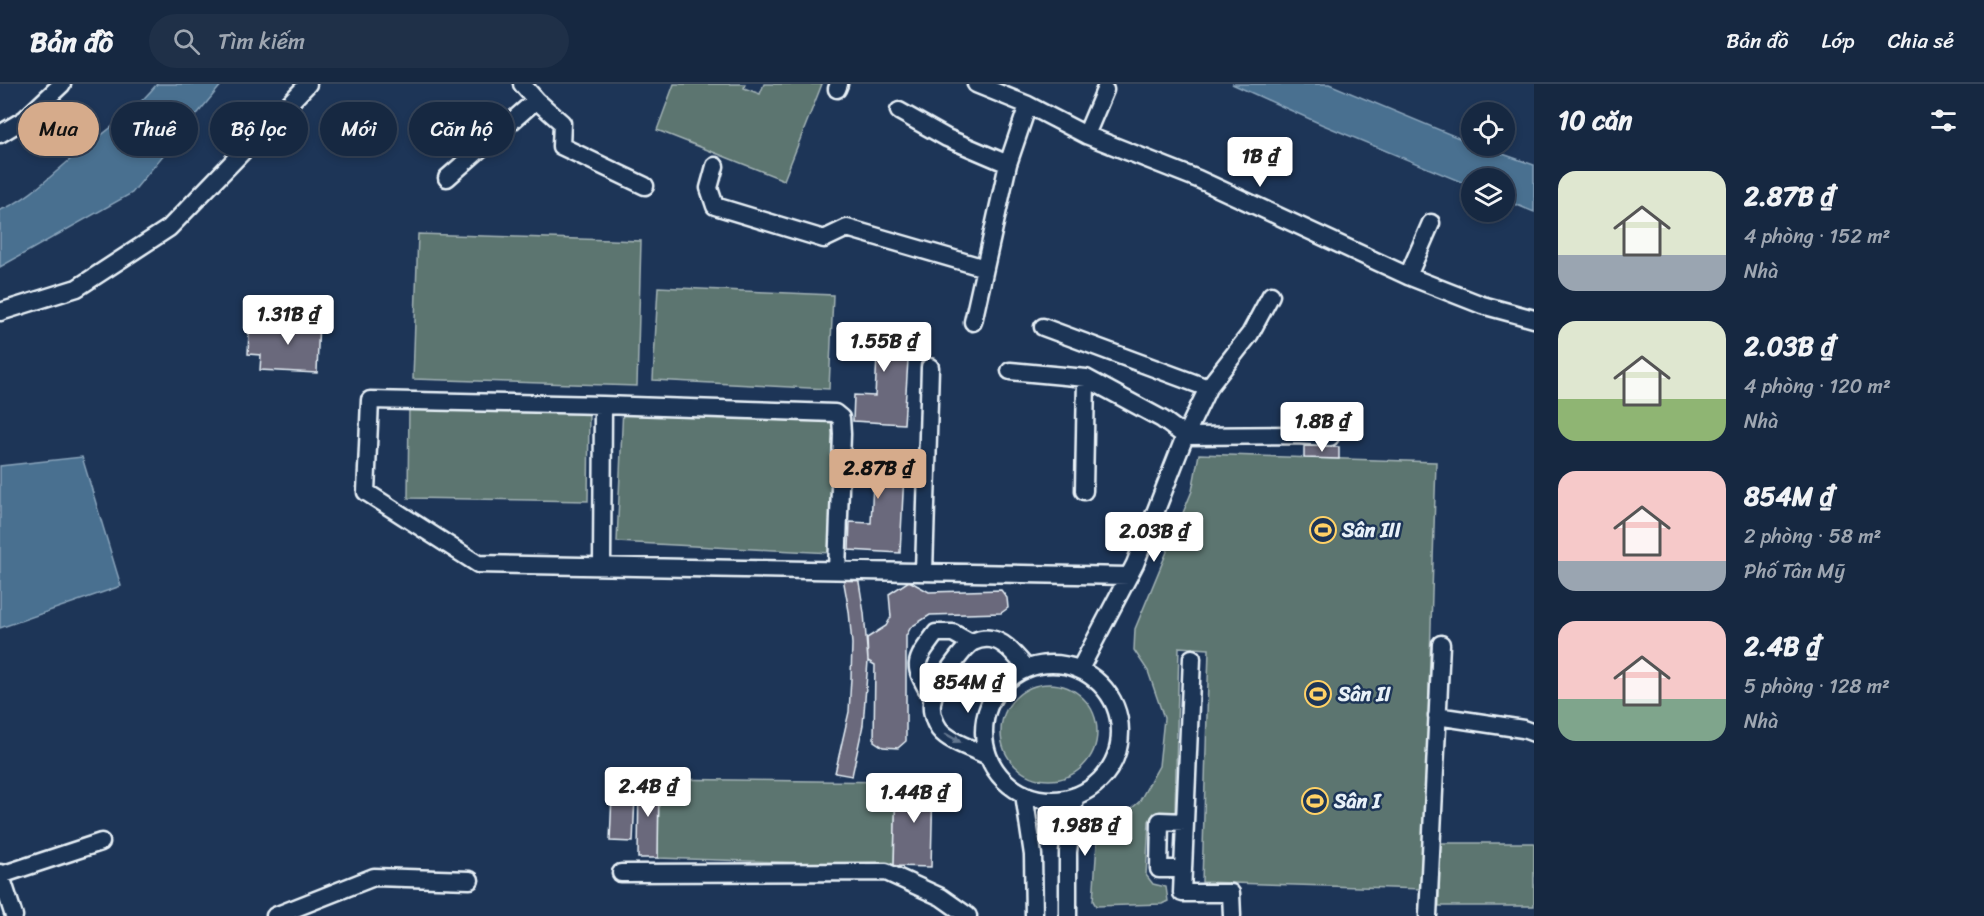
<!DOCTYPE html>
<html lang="vi">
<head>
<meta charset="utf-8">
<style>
	body { margin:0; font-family:Sriracha,sans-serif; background:#1f3048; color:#f1f3f6; height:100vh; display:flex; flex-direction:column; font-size:22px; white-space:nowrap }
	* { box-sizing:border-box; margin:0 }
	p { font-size:20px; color:#9ea6b1 }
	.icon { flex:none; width:33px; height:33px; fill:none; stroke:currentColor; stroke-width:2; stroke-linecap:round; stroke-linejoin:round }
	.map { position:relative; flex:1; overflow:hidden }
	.side { display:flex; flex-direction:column; background:#162841; width:450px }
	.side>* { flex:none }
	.top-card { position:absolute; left:18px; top:18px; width:570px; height:54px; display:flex; gap:12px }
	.fabs { position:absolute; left:1461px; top:18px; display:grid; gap:12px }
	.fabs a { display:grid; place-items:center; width:54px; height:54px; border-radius:50%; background:#162841; box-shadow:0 3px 9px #0003,0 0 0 2px #35445a; font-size:30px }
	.price { position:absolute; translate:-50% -51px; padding:0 14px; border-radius:6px; background:#fff; color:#222; font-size:20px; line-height:39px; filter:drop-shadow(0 2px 3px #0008) }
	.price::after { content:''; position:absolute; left:50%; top:36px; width:18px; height:14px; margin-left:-9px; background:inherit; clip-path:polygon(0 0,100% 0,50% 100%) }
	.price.selected { background:#d6ab8b; color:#111 }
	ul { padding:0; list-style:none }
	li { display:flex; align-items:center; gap:18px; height:150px; padding:0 24px }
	li span { display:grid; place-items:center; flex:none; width:168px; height:120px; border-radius:18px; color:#555 }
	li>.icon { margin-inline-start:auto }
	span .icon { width:72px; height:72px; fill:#fffc; stroke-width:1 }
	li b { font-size:26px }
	h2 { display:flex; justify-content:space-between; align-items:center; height:72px; padding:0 24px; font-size:26px }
	.chip { padding:0 21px; border-radius:27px; background:#162841; box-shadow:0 3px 9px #0003,0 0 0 2px #35445a; font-size:21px; line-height:54px }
	.chip.selected { background:#d6ab8b; color:#111 }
	header { display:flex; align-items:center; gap:36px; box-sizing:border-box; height:84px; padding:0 30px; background:#162841; border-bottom:2px solid #35445a }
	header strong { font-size:28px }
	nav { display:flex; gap:33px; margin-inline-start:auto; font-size:21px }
	.search { width:420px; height:54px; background:#1f3048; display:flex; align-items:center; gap:15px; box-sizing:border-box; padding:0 21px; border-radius:33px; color:#9ea6b1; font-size:22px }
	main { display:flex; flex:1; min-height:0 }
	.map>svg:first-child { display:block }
	.green { fill:#5b7470; stroke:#a2b2b4; stroke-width:1.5 }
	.water { fill:#486f90; stroke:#88a3ba; stroke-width:1.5 }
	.building { fill:#6a697c; stroke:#e8f1f8; stroke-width:1.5 }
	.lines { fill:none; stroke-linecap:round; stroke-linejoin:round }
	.minor-casing { stroke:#e8f1f8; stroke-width:21 }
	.minor { stroke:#1d3557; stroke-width:16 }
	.oneway { fill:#64778f }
	.labels { text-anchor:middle; stroke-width:5; stroke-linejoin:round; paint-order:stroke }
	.poi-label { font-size:20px; font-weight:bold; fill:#e8f1f8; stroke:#1d3557; text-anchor:start }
</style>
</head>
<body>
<header>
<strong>Bản đồ</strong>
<div class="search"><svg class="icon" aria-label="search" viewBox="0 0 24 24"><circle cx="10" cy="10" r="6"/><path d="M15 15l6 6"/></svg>Tìm kiếm</div>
<nav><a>Bản đồ</a><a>Lớp</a><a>Chia sẻ</a></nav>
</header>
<main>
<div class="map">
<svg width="1534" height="832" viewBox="0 0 1534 832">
	<rect width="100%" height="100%" fill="#1d3557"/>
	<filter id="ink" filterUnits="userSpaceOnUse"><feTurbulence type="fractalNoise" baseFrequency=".0167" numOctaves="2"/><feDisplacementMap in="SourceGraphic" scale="12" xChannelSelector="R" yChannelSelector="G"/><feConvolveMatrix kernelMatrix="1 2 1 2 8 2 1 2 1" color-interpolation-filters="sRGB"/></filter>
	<g filter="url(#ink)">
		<path class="green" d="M674 0H745L744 4 760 10 764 0H822L784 96 657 46Z
			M418 150 641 157 637 302 413 295Z
			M658 203 833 211 829 305 653 296Z
			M409 322 589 325 588 417 408 414Z
			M623 322 839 333 832 469 617 458Z
			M1199 370 1436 378 1423 805 1202 798 1209 565 1179 563 1175 728 1154 729 1149 737 1146 791 1153 800 1166 803 1168 817 1162 820 1096 822 1093 817 1097 759 1104 748 1139 718 1159 682 1164 634 1148 587 1134 566 1135 545 1192 407Z
			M1001 648a48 48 0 1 1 96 0a48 48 0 1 1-96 0Z
			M659 695 896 698 894 782 658 774Z
			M1439 759H1534V822H1439Z"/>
		<path class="water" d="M157 0H222L132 109 0 183V126C25 118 52 91 72 74 101 51 133 29 157 0Z
			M1232 0H1329L1471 59 1472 62H1480L1534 81V128L1505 116 1504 94H1472L1471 102 1321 40Z
			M82 373 121 502 0 544V382Z"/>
		<path class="building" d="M278 232 319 234 317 289 260 286 261 271 248 270 249 247 278 248Z
			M855 241 910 244 904 340 853 337 854 311 875 312 877 272 853 271Z
			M1304 362 1339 363V375L1304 374Z
			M847 367 905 370 900 469 849 466 850 438 871 439 873 399 845 397Z
			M858 492 864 529 868 577 863 641 852 692 835 689 849 628 851 594 852 560 849 527 843 494Z
			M909 497 929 508 1001 506 1007 514 1008 524 1001 529 930 531 911 543 906 552V657L898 664 883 663 874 657 875 581 868 577 867 554 886 542 891 533 889 510Z
			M613 688 636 689 633 758 610 757Z
			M639 695H659L658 774H638Z
			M896 698 933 699 931 783 894 782Z"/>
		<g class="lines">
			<defs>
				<path id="minor" d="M976 0 1028 21 1086 51 1198 95 1408 192 1482 221 1534 235
					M837 5 839 0
					M536 16 562 39 561 62 645 102
					M899 27 947 54 1008 80
					M0 50 25 35 62 0
					M1086 51 1105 6
					M715 82 709 104 715 122 824 155 847 144 985 184
					M447 94 536 16 522 0
					M1408 192 1431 139
					M0 228 77 204 169 144 308 0
					M973 238 1008 80 1028 21
					M1043 243 1208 304
					M1010 287 1086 294 1162 335 1185 352 1296 351 1330 353
					M1084 407 1086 294
					M602 482 603 321
					M837 486 842 350 841 334 835 329 603 321 370 316 366 408 478 480 1129 492
					M924 488 930 283
					M1192 574 1182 809H1231L1232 832
					M984 648a68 68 0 1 1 136 0a68 68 0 1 1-136 0Z
					M1080 585 1135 480 1185 352 1208 304 1250 250 1271 211
					M932 614C913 580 912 581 936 549H953L971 559
					M1437 632 1523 645 1534 649
					M988 672C973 665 949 658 939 645 933 636 930 624 933 614 935 603 964 563 973 558 979 555 985 554 991 555 1007 558 1016 573 1027 584
					M1024 710 1033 771 1034 832
					M1183 785H1159L1160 737 1185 738
					M0 789 14 832
					M621 789 886 788 941 813 968 832
					M1 791 101 758
					M275 832 374 793 470 796
					M1068 832V768L1075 712
					M1428 832 1441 560"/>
			</defs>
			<use href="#minor" class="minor-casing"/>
			<use href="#minor" class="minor"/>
		</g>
		<defs><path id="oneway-solid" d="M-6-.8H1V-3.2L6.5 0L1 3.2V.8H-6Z" transform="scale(1.5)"/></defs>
		<use class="oneway" href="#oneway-solid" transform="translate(953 654) rotate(29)"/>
	</g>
	<defs>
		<symbol id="stadium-ring" viewBox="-11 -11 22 22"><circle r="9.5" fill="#1d3557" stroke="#ffd166" stroke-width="1.5"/><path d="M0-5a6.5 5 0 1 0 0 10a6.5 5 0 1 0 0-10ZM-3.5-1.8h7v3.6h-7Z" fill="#ffd166"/></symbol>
	</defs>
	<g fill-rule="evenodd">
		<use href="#stadium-ring" x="1308" y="431" width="30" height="30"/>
		<use href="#stadium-ring" x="1303" y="595" width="30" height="30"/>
		<use href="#stadium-ring" x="1300" y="702" width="30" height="30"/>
	</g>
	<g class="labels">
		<g class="poi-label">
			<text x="1342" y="453">Sân III</text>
			<text x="1338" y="617">Sân II</text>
			<text x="1334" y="724">Sân I</text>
		</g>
	</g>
</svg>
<div class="fabs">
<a><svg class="icon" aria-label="locate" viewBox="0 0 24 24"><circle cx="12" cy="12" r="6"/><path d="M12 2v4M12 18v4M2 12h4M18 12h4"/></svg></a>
<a><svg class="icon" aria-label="layers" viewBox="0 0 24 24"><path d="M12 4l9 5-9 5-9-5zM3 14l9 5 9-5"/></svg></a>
</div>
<b class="price" style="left:1260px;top:104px">1B ₫</b>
<b class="price" style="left:288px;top:262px">1.31B ₫</b>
<b class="price" style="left:884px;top:289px">1.55B ₫</b>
<b class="price" style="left:1322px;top:369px">1.8B ₫</b>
<b class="price selected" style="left:878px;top:416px">2.87B ₫</b>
<b class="price" style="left:1154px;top:479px">2.03B ₫</b>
<b class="price" style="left:968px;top:630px">854M ₫</b>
<b class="price" style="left:648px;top:734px">2.4B ₫</b>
<b class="price" style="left:914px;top:740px">1.44B ₫</b>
<b class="price" style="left:1085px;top:773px">1.98B ₫</b>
<div class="top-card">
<a class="chip selected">Mua</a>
<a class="chip">Thuê</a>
<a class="chip">Bộ lọc</a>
<a class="chip">Mới</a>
<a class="chip">Căn hộ</a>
</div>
</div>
<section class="side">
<h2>10 căn<svg class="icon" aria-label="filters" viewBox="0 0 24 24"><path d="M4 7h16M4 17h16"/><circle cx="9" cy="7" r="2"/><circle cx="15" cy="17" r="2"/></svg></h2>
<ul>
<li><span style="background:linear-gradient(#dfe7d0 70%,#9aa5b1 0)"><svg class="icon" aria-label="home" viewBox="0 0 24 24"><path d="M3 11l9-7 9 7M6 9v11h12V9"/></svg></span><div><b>2.87B ₫</b><p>4 phòng · 152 m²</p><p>Nhà</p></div></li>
<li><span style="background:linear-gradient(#dfe7d0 65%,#8fb573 0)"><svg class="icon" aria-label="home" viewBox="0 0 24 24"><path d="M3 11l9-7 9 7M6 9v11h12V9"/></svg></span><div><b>2.03B ₫</b><p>4 phòng · 120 m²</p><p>Nhà</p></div></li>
<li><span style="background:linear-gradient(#f6c9c9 75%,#9aa5b1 0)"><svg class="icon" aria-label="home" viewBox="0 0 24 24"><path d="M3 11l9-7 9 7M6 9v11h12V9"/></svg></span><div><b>854M ₫</b><p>2 phòng · 58 m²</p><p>Phố Tân Mỹ</p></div></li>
<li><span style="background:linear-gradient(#f6c9c9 65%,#7fa58c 0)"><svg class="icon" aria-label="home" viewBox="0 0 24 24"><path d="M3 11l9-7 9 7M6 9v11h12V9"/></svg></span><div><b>2.4B ₫</b><p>5 phòng · 128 m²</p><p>Nhà</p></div></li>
</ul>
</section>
</main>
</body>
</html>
